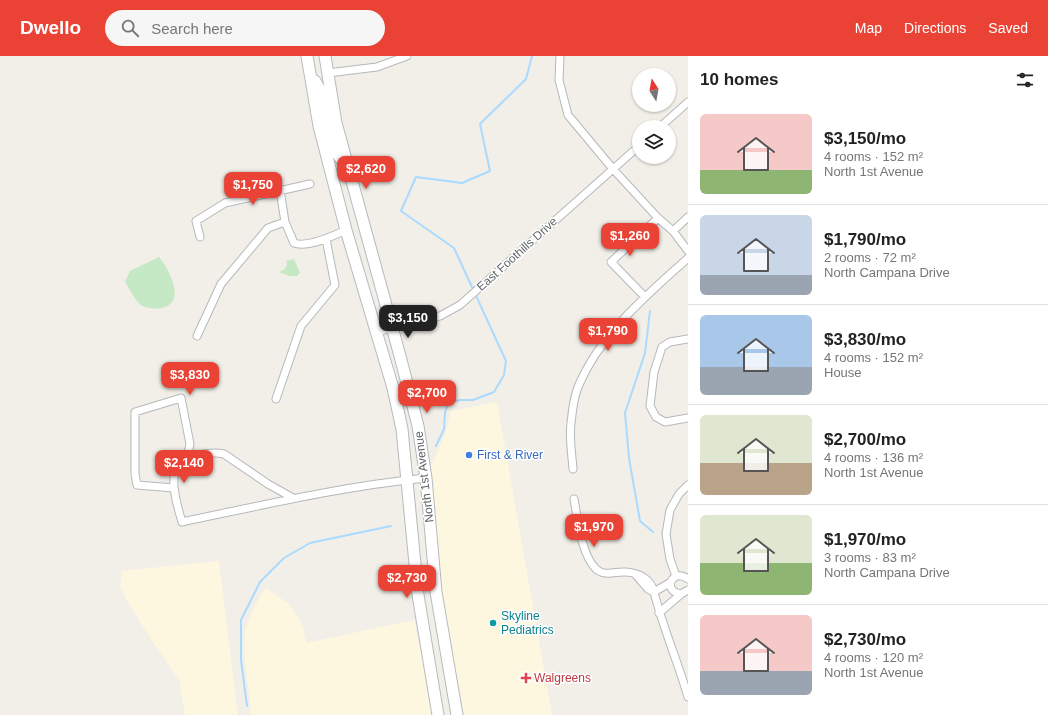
<!DOCTYPE html>
<html lang="en">
<head>
<meta charset="utf-8">
<style>
	body { margin:0; font-family:Helvetica,sans-serif; background:#f6f6f6; color:#222; height:100vh; display:flex; flex-direction:column; font-size:15px; white-space:nowrap }
	* { box-sizing:border-box; margin:0 }
	p { font-size:13px; color:#767676 }
	.icon { flex:none; width:22px; height:22px; fill:none; stroke:currentColor; stroke-width:2; stroke-linecap:round; stroke-linejoin:round }
	.map { position:relative; flex:1; overflow:hidden }
	.details { display:flex; flex-direction:column; background:#fff; width:360px }
	.details>* { flex:none }
	.needle { width:26px; rotate:349deg }
	.fabs { position:absolute; left:632px; top:12px; display:grid; gap:8px }
	.fabs a { display:grid; place-items:center; width:44px; height:44px; border-radius:50%; background:#fff; box-shadow:0 1px 3px #0004; font-size:20px }
	.price { position:absolute; translate:-50% -34px; padding:0 9px; border-radius:8px; background:#ea4335; color:#fff; font-size:13px; line-height:26px; filter:drop-shadow(0 1px 2px #0008) }
	.price::after { content:''; position:absolute; left:50%; top:24px; width:12px; height:9px; margin-left:-6px; background:inherit; clip-path:polygon(0 0,100% 0,50% 100%) }
	.price.selected { background:#222; color:#fff }
	ul { padding:0; list-style:none }
	li { display:flex; align-items:center; gap:12px; height:100px; padding:0 12px }
	li+li { border-top:1px solid #e0e0e0 }
	li span { display:grid; place-items:center; flex:none; width:112px; height:80px; border-radius:6px; color:#555 }
	li>.icon { margin-inline-start:auto }
	span .icon { width:48px; height:48px; fill:#fffc; stroke-width:1 }
	li b { font-size:17px }
	h2 { display:flex; justify-content:space-between; align-items:center; height:48px; padding:0 12px; font-size:17px }
	header { display:flex; align-items:center; gap:24px; box-sizing:border-box; height:56px; padding:0 20px; background:#ea4335; color:#fff }
	header strong { font-size:19px }
	nav { display:flex; gap:22px; margin-inline-start:auto; font-size:14px }
	.search { width:280px; height:36px; background:#f6f6f6; display:flex; align-items:center; gap:10px; box-sizing:border-box; padding:0 14px; border-radius:22px; color:#767676; font-size:15px }
	main { display:flex; flex:1; min-height:0 }
	.map>svg:first-child { display:block }
	.commercial { fill:#fef7e0 }
	.green { fill:#c5e8c5 }
	.lines { fill:none; stroke-linecap:round; stroke-linejoin:round }
	.stream { stroke:#aadaff; stroke-width:2 }
	.street-casing { stroke:#b5b8bc; stroke-width:9 }
	.secondary-casing { stroke:#b6babf; stroke-width:13 }
	.street { stroke:#fff; stroke-width:7 }
	.secondary { stroke:#fff; stroke-width:11 }
	.shop-dot { fill:#3f7fe0; stroke:#fff; stroke-width:1.5 }
	.culture-dot { fill:#0f9aa8; stroke:#fff; stroke-width:1.5 }
	.health-dot { fill:#e0444e; stroke:#fff; stroke-width:1.5 }
	.labels { text-anchor:middle; stroke-width:3; stroke-linejoin:round; paint-order:stroke }
	.street-label { font-size:12px; fill:#5f6368; stroke:#fff }
	.shop-label { font-size:12px; fill:#366cbe; stroke:#fff; text-anchor:start }
	.culture-label { font-size:12px; fill:#0d838f; stroke:#fff; text-anchor:start }
	.health-label { font-size:12px; fill:#be3a42; stroke:#fff; text-anchor:start }
</style>
</head>
<body>
<header>
<strong>Dwello</strong>
<div class="search"><svg class="icon" aria-label="search" viewBox="0 0 24 24"><circle cx="10" cy="10" r="6"/><path d="M15 15l6 6"/></svg>Search here</div>
<nav><a>Map</a><a>Directions</a><a>Saved</a></nav>
</header>
<main>
<div class="map">
<svg width="688" height="659" viewBox="0 0 688 659">
	<rect width="100%" height="100%" fill="#f1efe8"/>
	<path class="commercial" d="M497 346 552 659H464L441 536 430 412 445 379 451 355Z
		M219 505 238 659H185L179 624 151 583 126 543 120 530 122 515Z
		M266 532 290 549 299 563 303 571 306 587 414 564 434 659H251L244 594 245 574 255 549Z"/>
	<path class="green" d="M159 201C169 213 187 246 162 252 154 253 148 253 141 249 136 246 129 232 125 226L130 215Z
		M294 203 300 217 297 220H289L279 216 284 214 287 209 286 205Z"/>
	<g class="lines">
		<path class="stream" d="M650 255 645 297 625 357 629 402 640 465 653 476
			M436 390 444 373 445 356 449 346 461 344H473L494 336 504 319 506 305 454 192 401 155 416 121 462 127 490 115 480 68 526 23 532 0
			M247 650 241 604V564L260 526 284 502 310 487 391 470"/>
		<defs>
			<path id="street" d="M560 0 559 24 568 59 613 113 658 162 673 175 688 195
				M328 17 377 11 407 0
				M660 71 688 46
				M280 134 285 166 294 187C307 192 333 180 346 174
				M673 175 688 161
				M200 181 196 165 225 147 310 128
				M645 241 611 206 658 162
				M377 276 440 260 460 249 639 90
				M197 280 221 228 268 172 285 166
				M688 283 670 286 662 291 654 316 650 350 656 361 665 366 688 362
				M276 343 301 270 335 229 326 183
				M573 413C572 399 569 382 571 367 572 357 574 341 578 331 600 278 646 240 688 202
				M174 432 137 429 135 418V356L181 342 190 388 187 401
				M293 442 268 428 224 398C215 396 208 397 199 399 196 399 191 399 187 401 164 410 177 449 182 466 263 449 344 430 426 422
				M574 443C578 464 581 498 596 513 605 521 616 515 626 516 639 517 651 523 654 536L648 533 636 519
				M676 520 670 503 666 478 670 454 679 438 688 429
				M688 523C673 511 661 535 681 538L688 534
				M671 526 654 536C663 572 678 606 688 641
				M659 557 681 538"/>
			<path id="secondary" d="M307 0 319 70 346 174 393 332 402 373 418 539 438 659
				M325 0 336 67 400 300 418 370 426 422 436 536 457 659
				M315 25 324 41 332 91 344 107"/>
		</defs>
		<use href="#street" class="street-casing"/>
		<use href="#secondary" class="secondary-casing"/>
		<use href="#street" class="street"/>
		<use href="#secondary" class="secondary"/>
	</g>
	<circle class="shop-dot" cx="469" cy="399" r="4"/>
	<circle class="culture-dot" cx="493" cy="567" r="4"/>
	<path class="health-dot" d="M524 616h4v4h4v4h-4v4h-4v-4h-4v-4h4z"/>
	<g class="labels">
		<g class="street-label">
			<text transform="translate(517 198) rotate(-42)" y="4">East Foothills Drive</text>
			<text transform="translate(424 421) rotate(-97)" y="4">North 1st Avenue</text>
		</g>
		<g class="shop-label">
			<text x="477" y="403">First &amp; River</text>
		</g>
		<g class="culture-label">
			<text x="501" y="564">Skyline<tspan x="501" dy="14">Pediatrics</tspan></text>
		</g>
		<g class="health-label">
			<text x="534" y="626">Walgreens</text>
		</g>
	</g>
</svg>
<div class="fabs">
<a><svg class="needle" viewBox="-14 -14 28 28"><path d="M0-13l5 13h-10z" fill="#e53935"/><path d="M0 13l5-13h-10z" fill="#767676"/></svg></a>
<a><svg class="icon" aria-label="layers" viewBox="0 0 24 24"><path d="M12 4l9 5-9 5-9-5zM3 14l9 5 9-5"/></svg></a>
</div>
<b class="price" style="left:366px;top:134px">$2,620</b>
<b class="price" style="left:253px;top:150px">$1,750</b>
<b class="price" style="left:630px;top:201px">$1,260</b>
<b class="price selected" style="left:408px;top:283px">$3,150</b>
<b class="price" style="left:608px;top:296px">$1,790</b>
<b class="price" style="left:190px;top:340px">$3,830</b>
<b class="price" style="left:427px;top:358px">$2,700</b>
<b class="price" style="left:184px;top:428px">$2,140</b>
<b class="price" style="left:594px;top:492px">$1,970</b>
<b class="price" style="left:407px;top:543px">$2,730</b>
</div>
<section class="details">
<h2>10 homes<svg class="icon" aria-label="filters" viewBox="0 0 24 24"><path d="M4 7h16M4 17h16"/><circle cx="9" cy="7" r="2"/><circle cx="15" cy="17" r="2"/></svg></h2>
<ul>
<li><span style="background:linear-gradient(#f6c9c9 70%,#8fb573 0)"><svg class="icon" aria-label="home" viewBox="0 0 24 24"><path d="M3 11l9-7 9 7M6 9v11h12V9"/></svg></span><div><b>$3,150/mo</b><p>4 rooms · 152 m²</p><p>North 1st Avenue</p></div></li>
<li><span style="background:linear-gradient(#c9d6e8 75%,#9aa5b1 0)"><svg class="icon" aria-label="home" viewBox="0 0 24 24"><path d="M3 11l9-7 9 7M6 9v11h12V9"/></svg></span><div><b>$1,790/mo</b><p>2 rooms · 72 m²</p><p>North Campana Drive</p></div></li>
<li><span style="background:linear-gradient(#a9c7e8 65%,#9aa5b1 0)"><svg class="icon" aria-label="home" viewBox="0 0 24 24"><path d="M3 11l9-7 9 7M6 9v11h12V9"/></svg></span><div><b>$3,830/mo</b><p>4 rooms · 152 m²</p><p>House</p></div></li>
<li><span style="background:linear-gradient(#dfe7d0 60%,#b9a48a 0)"><svg class="icon" aria-label="home" viewBox="0 0 24 24"><path d="M3 11l9-7 9 7M6 9v11h12V9"/></svg></span><div><b>$2,700/mo</b><p>4 rooms · 136 m²</p><p>North 1st Avenue</p></div></li>
<li><span style="background:linear-gradient(#dfe7d0 60%,#8fb573 0)"><svg class="icon" aria-label="home" viewBox="0 0 24 24"><path d="M3 11l9-7 9 7M6 9v11h12V9"/></svg></span><div><b>$1,970/mo</b><p>3 rooms · 83 m²</p><p>North Campana Drive</p></div></li>
<li><span style="background:linear-gradient(#f6c9c9 70%,#9aa5b1 0)"><svg class="icon" aria-label="home" viewBox="0 0 24 24"><path d="M3 11l9-7 9 7M6 9v11h12V9"/></svg></span><div><b>$2,730/mo</b><p>4 rooms · 120 m²</p><p>North 1st Avenue</p></div></li>
</ul>
</section>
</main>
</body>
</html>
